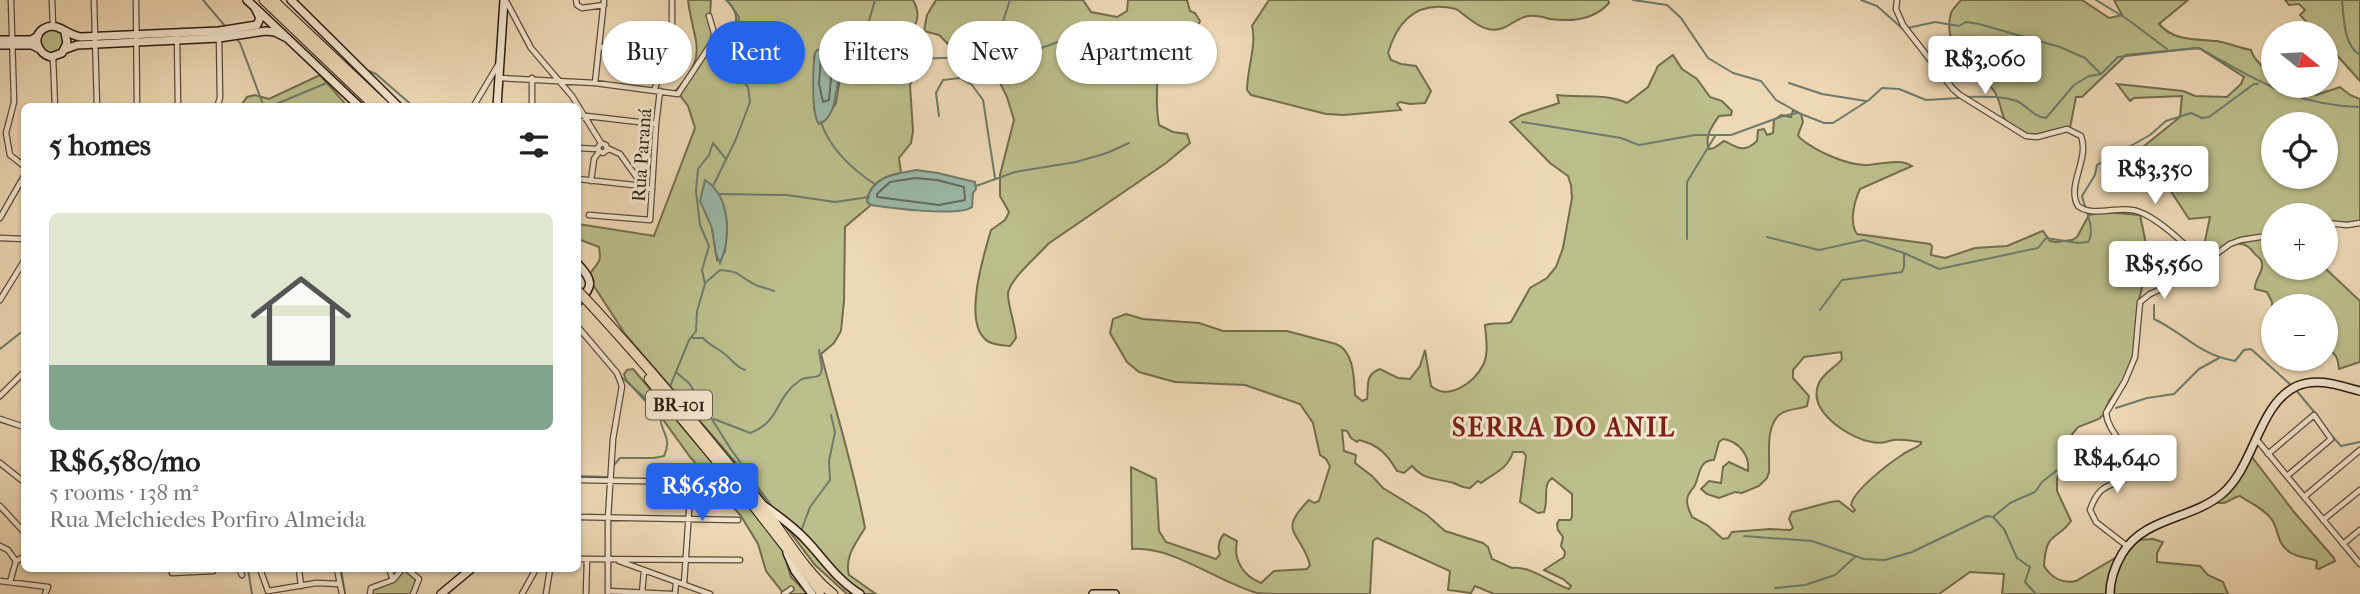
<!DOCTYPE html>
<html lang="en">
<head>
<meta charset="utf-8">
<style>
	body { margin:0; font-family:"IM FELL French Canon",serif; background:#f6f6f6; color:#222; height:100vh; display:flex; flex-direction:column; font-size:26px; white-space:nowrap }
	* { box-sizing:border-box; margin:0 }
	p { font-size:23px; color:#767676 }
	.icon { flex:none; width:38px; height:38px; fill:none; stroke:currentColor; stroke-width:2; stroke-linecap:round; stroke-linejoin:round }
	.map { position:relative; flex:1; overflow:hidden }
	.sheet { position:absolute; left:21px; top:103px; width:560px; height:469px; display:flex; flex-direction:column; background:#fff; border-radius:10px; box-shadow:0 2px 5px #0004 }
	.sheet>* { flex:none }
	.top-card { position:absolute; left:602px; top:21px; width:665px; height:63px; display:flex; gap:14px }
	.needle { width:46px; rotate:108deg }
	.buttons { position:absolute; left:2261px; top:21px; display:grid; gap:14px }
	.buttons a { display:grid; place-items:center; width:77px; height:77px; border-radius:50%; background:#fff; box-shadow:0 2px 5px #0004; font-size:35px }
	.price { position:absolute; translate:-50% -60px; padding:0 16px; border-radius:7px; background:#fff; color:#222; font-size:23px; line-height:46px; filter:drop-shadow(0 2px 4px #0008) }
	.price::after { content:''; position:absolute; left:50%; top:42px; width:21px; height:16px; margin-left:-10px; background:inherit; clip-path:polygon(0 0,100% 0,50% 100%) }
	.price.current { background:#2563eb; color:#fff }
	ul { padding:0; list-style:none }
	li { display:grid; align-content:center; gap:14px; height:371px; padding:0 28px }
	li+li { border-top:2px solid #e0e0e0 }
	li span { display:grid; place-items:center; height:217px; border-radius:10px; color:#555 }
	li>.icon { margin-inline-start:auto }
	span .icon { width:126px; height:126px; fill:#fffc; stroke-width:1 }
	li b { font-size:30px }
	h2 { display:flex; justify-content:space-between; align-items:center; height:84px; padding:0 28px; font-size:30px }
	.chip { padding:0 24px; border-radius:32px; background:#fff; box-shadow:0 2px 5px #0004; font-size:24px; line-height:63px }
	.chip.current { background:#2563eb; color:#fff }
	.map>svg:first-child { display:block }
	.green { fill:#bcbe8b; stroke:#746c4e; stroke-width:2; fill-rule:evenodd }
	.water { fill:#9abaa9; stroke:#6e7a6c; stroke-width:2 }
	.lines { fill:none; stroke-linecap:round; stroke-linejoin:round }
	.shore { stroke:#626a5d; stroke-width:2 }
	.stream { stroke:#6e7a6c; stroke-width:2 }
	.street-casing { stroke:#5c4a3a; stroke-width:7 }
	.secondary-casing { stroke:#2b1b11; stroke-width:10 }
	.highway-casing { stroke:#2b1b11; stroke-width:11 }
	.street { stroke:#f4e6d0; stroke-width:4.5 }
	.secondary { stroke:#f4e6d0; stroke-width:7 }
	.highway { stroke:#eed9b6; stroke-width:9 }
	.highway-bridge-casing { stroke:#2b1b11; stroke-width:11; stroke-linecap:butt }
	.highway-bridge { stroke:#eed9b6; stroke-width:9 }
	.labels { text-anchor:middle; stroke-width:6; stroke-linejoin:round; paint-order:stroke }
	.shield { fill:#f4e6d0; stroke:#67584a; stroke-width:2 }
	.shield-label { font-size:18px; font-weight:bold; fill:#2b1b11 }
	.street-label { font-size:19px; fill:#2b1b11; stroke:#f4e6d0 }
	.district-label { font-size:26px; font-weight:bold; letter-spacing:2px; fill:#7a1f14; stroke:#f4e6d0 }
</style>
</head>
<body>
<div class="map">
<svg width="2360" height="594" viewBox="0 0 2360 594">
	<rect width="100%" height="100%" fill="#eed9b6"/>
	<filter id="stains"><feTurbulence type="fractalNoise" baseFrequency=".00286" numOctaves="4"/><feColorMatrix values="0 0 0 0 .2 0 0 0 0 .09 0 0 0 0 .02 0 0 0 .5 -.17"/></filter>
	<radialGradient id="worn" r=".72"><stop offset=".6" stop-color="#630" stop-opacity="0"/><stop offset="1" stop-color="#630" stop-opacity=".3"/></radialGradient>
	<path class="green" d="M688 0H711C710 12 708 26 719 34 741 32 740 12 726 0H913C928 27 901 34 898 57L867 49 864 43 823 49 815 53 814 58V109L825 120 836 103 841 72 876 65 902 66 922 61 910 85 913 131 911 143 899 158 901 173C886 175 869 183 867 201L871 205 845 227 844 301 841 331 834 343 821 354C836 412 854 469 865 528 856 543 844 557 849 575L876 594H847L815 565 748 477 625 334 592 283 590 274C597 262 602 265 599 247L578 239V224L654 236 695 128 688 106 676 90C710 53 693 43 688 0ZM727 224 725 252 717 260 712 228Z
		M936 0H1083L1091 12 1117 17 1127 11 1128 0H1187L1190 11 1195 13 1200 21 1197 27C1187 35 1173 42 1165 52 1155 63 1156 110 1159 125L1173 132 1187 134 1190 143 1166 163 1048 244C1038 256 1007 281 1008 295 1009 310 1015 323 1016 338L1010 346C1001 345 990 345 984 338 964 318 984 254 991 230L1005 220 1009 212 1000 196V175L1014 120 1007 97 996 75 985 68 977 67 955 56 957 53 939 35 924 31 927 15Z
		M1269 0H1608L1609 3C1594 20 1572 22 1550 19 1543 17 1535 15 1528 16 1512 19 1506 33 1488 29 1475 26 1467 16 1456 9 1419 0 1398 19 1388 53L1391 60 1401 64 1416 66 1431 91 1425 103 1410 104 1400 102 1397 104 1401 110 1344 115 1326 114 1251 95 1247 90C1247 70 1257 44 1252 26Z
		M1961 0H2082L2109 18 2122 15 2114 0H2188L2159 24C2173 41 2197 39 2217 41 2229 43 2239 48 2251 50 2254 64 2272 69 2273 86L2278 88 2284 86H2309L2316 95 2340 87 2350 95 2360 99V222L2338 225 2332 228 2326 226V215H2273V268H2325L2360 301V362L2339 369C2338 358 2336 353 2326 348V306H2273L2272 312V302L2267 292 2255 289C2254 279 2264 272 2262 263 2261 257 2258 258 2255 254 2234 225 2220 269 2192 249L2200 248 2205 241 2210 217 2189 219 2157 170 2127 160 2180 117 2182 96 2134 98 2130 101 2117 84 2183 91 2195 96 2227 97 2241 84 2244 77 2199 48 2126 55 2082 97H2076L2070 128C2055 129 2037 140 2023 133 1995 121 2006 109 1994 91 1988 82 1981 82 1973 76 1956 63 1945 33 1951 13 1953 8 1958 4 1961 0ZM2273 124H2326V177H2273Z
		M2285 0H2360V81L2326 43V33H2317L2300 15 2305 10 2299 4 2289 5Z
		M40 41a12 12 0 1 1 24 0a12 12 0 1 1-24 0Z
		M1673 55 1682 69 1697 79 1710 97 1722 101 1732 111 1731 115 1719 116C1712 126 1704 137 1709 149L1714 148 1724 141C1738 147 1743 154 1757 141L1758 130 1764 129 1767 135 1773 133 1774 120 1781 115 1791 117 1793 110 1801 114 1803 122 1798 135 1800 138C1815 151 1848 166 1868 165 1882 164 1900 158 1912 166L1860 189C1854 202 1849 223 1857 234L1930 244 1932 246 1931 255 1945 258 1975 248 2007 246 2040 232 2043 231 2050 241 2056 242 2072 240 2077 237 2089 215 2104 212 2140 215 2145 239 2143 284 2138 303 2133 356 2126 376 2109 401 2103 415 2099 419 2078 427 2069 438 2057 479V491L2071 521C2056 542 2046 530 2044 566 2051 577 2062 584 2076 581L2120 555 2136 540 2153 539 2163 542 2157 553V562L2200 566 2208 575 2223 582 2228 594H2002L2004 574 1970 572 1939 594H1494L1475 586 1471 593 1448 590 1450 571 1377 538 1373 541 1370 594C1345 594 1320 594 1295 594 1283 594 1269 594 1257 593 1217 582 1174 546 1132 549L1131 467 1156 479 1159 531 1166 542 1216 559 1220 554C1217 546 1219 540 1224 534L1237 541C1233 560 1243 576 1261 583L1274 571 1307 569 1310 565C1301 531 1276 533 1309 500L1314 503 1319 501 1330 466 1326 459 1320 455 1313 423 1300 404 1245 385 1175 382 1139 372 1127 362 1110 333 1113 319 1126 314 1143 319 1199 323 1223 331H1287L1336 344C1354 351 1354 378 1355 395L1362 401 1367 399C1369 386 1364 375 1380 369L1398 378 1410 379 1420 366 1425 350 1431 386C1448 401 1474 383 1483 365 1489 353 1486 339 1485 325 1494 321 1502 326 1511 322L1530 288 1547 278 1556 267 1563 248 1572 198 1571 185 1568 176 1550 163 1510 122 1522 115 1559 103 1557 95C1580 98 1607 93 1627 103L1648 87 1658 66ZM1841 352 1842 359C1835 368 1824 372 1819 383 1806 411 1849 438 1872 442 1881 444 1885 442 1893 440 1902 439 1912 441 1921 442V444C1915 449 1908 450 1902 455 1888 464 1853 491 1851 505L1855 510 1853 512 1839 501C1825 502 1807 509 1792 512L1789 519 1793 528 1790 530 1770 529 1732 532 1728 538 1723 539 1707 525 1692 517C1690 512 1687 507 1687 501 1687 493 1692 491 1695 485 1700 474 1699 460 1714 460L1719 442 1723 439C1739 441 1750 456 1748 471L1729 462 1723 467 1721 483 1709 481 1701 489 1707 494 1719 498 1735 492 1742 493 1759 486 1767 478 1769 472C1770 455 1765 428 1779 415 1787 408 1798 410 1807 406L1809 396 1793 378V370L1804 357ZM1342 430 1347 431 1351 438 1357 442 1359 440C1379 445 1387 454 1397 471L1404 473 1412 466C1425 481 1436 478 1454 483 1460 486 1463 488 1470 488L1478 481 1481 483C1495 472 1507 470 1513 452H1523L1526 456 1520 502 1538 513 1544 512C1549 498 1542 485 1552 478L1572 494V517L1570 520H1559L1557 524 1558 530 1563 537 1561 546 1565 552 1564 557 1544 570 1563 579 1571 586 1569 589C1552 584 1530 565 1512 568L1492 559 1488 547 1483 543 1445 531 1427 515 1383 488 1372 476 1355 463 1356 455 1344 451Z
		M320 75 348 107H240L247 97 255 95 269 99Z
		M633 369 746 502 784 553 791 577 808 594H784L766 571 758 544 741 516 690 457 664 421 626 380 624 374 627 370Z
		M2252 457 2294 512 2334 558 2335 561 2319 569 2316 568 2317 561C2307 556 2303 560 2291 553 2276 544 2280 532 2272 520 2265 509 2250 503 2240 496 2230 498 2226 506 2215 502L2231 489Z
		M404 569 418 579 411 594H371L370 590 396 579Z"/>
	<path class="water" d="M862 41C877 60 902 56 925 59L902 66 876 65 841 72C834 89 838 116 819 124 811 115 813 66 815 53L817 50 854 45Z
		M916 170 938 173 975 182 976 189 973 193 972 207C959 217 891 208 871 205L867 202C870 176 896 174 916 170Z
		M705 180C731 197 731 238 720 263L716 254 712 228 700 201Z"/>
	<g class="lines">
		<path class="shore" d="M858 51 865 56V60L836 67 831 78 829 100 823 102 819 84 821 57Z
			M915 178 937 180 964 187 965 200 939 205 877 197V194L890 182Z"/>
		<path class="stream" d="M203 0 225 26
			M1633 0 1667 5 1681 18 1708 58 1733 73 1761 81 1776 100 1801 114 1824 123H1833L1869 100 1882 88 1899 89 1926 100 1960 98
			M1861 0 1877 6 1903 29 1935 22 1959 26 1966 22 1979 24 2060 47 2085 58 2100 73
			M2096 0 2127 19 2167 49
			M2342 0C2344 17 2343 45 2360 55
			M236 38 240 43 264 107
			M863 42 875 0
			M984 54 992 50 996 43 1010 0
			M925 59C961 57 999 58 1035 50 1056 44 1076 34 1096 25
			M369 71 376 74 414 107
			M1789 83 1822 94 1866 101
			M1966 97C1983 97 2000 95 2017 101 2027 106 2034 117 2046 118L2074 85 2089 76 2101 74 2118 57 2195 48 2201 49C2256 80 2294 105 2360 107
			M269 107 329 82
			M939 116 936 93 943 80 960 78 972 85 983 100 995 178
			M821 122C830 149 853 170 876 185
			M1522 122 1621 138 1639 145 1695 135H1731L1783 116 1797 113
			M713 186 736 139 750 102 748 87 739 77 736 40 739 17 727 0
			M976 186 1015 172 1076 162 1107 153 1129 143
			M719 194 787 195 835 202 869 197
			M1767 237 1819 250 1864 240 1904 253 1939 269 2038 248 2046 238 2078 243 2088 242C2096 230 2085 209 2082 196L2095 175 2097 165 2150 135 2166 121 2191 113 2202 118 2209 117 2254 84H2258
			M1687 239V182L1715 136
			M705 283 720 270C742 272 735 274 752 283 758 287 767 288 774 291
			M2154 305V319C2184 333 2199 355 2235 361L2244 350 2251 349 2292 386
			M1820 310 1842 280 1902 272 1904 267V254
			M692 338H703C710 346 720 349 727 356 734 362 736 367 745 370
			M0 349 24 330
			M677 373 689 383 730 448 773 508
			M619 375 660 411
			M669 389 689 340 696 331 697 311 705 284 702 270 709 246 700 225 696 191 698 169 709 155 713 143 726 159
			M2296 390 2315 413
			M2116 408 2147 398 2174 394 2199 369 2219 358
			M714 419 750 433C780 422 775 398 799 381 805 376 813 379 820 375L822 369 819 350
			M2330 434 2341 446 2360 442
			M613 466 620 458H654L664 456C675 433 653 430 663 404
			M578 476 608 477
			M1994 518 2004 529 2017 558 2030 567 2025 582 2036 594
			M786 526 790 532 798 535
			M801 531 810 507 830 480 829 461 835 432 831 415
			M1744 536 1812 541 1864 559 1885 560 1912 552 1987 516 1993 517 2010 503 2035 492 2042 482 2056 471 2099 453
			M248 569 252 594
			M341 569 345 594
			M1775 588 1805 585 1835 575 1856 556"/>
		<defs>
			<path id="street" d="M11 0 14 102 6 133 10 155 24 166
				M52 0 53 26
				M94 0 97 107
				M136 0 137 107
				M576 0 577 5 582 8 604 5
				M1897 0 1896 9 1903 25 1953 89 1960 95 2026 136 2037 137 2067 129 2081 136C2090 159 2066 185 2078 206 2092 217 2115 207 2132 210 2154 213 2188 247 2204 263
				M506 1 531 48 572 96 601 143 606 145 607 150 603 153 597 149 601 143
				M177 38 178 107
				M599 48 638 39
				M53 57 55 107
				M499 78 595 83 678 94 713 41 714 33 709 16
				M532 78V107
				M595 83 604 0
				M654 91 672 41V0
				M217 107 220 98 219 36
				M473 107 498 65
				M578 115 656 124
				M578 148 597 149
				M607 148 620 154 643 186
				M578 179 643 186 652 190
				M591 181 594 159 599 152
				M589 215 650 220 656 124 660 91
				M0 218 24 176
				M2326 223 2347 225 2360 223
				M0 238 24 239
				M0 300 24 261
				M578 327 617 373 622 386 613 439 608 518V594
				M0 396 24 372
				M0 419 24 427
				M2257 440 2360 564
				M2268 454 2314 415 2331 439 2287 476
				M0 463 24 482
				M578 480 691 482 684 584
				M2304 497 2360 450
				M0 506 24 532
				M578 517 738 520
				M2323 520 2360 490
				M2343 544 2360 530
				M0 546 8 550 16 561
				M2127 546 2096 522 2090 510C2102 475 2118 492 2131 469 2132 448 2108 434 2106 413L2125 381 2135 357 2140 302 2150 294 2181 280 2230 244 2241 240 2273 235
				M578 559 740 560
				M16 561 24 557
				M619 561 710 594
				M239 569 242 575
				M260 569 268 591
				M299 569 301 586
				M337 569 342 594
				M389 569 393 580
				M407 569 419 579 413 594
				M172 573 213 571
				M0 581 48 587 45 594
				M10 582 16 561
				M268 591 316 583 340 584
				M608 591 671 594
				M642 593 644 571
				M370 594 371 588 393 580 402 569
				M522 594 536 569
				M546 594 550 569
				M586 594 587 559
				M675 594 676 582
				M784 594 791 589"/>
			<path id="secondary" d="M247 0 360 107
				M291 0 399 107
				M65 33 67 43 62 53 51 57C38 54 30 36 45 28 57 21 68 36 81 37L219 31 257 25 260 18 255 8
				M0 40H31L38 36
				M0 45H32L38 48
				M66 49 77 45 219 38 266 31 275 32 287 38
				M497 107 504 0
				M578 264C593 281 594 286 578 302
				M763 505C779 516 793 526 806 540 824 559 837 580 860 594
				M787 553 795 571 812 594
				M441 594 471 569
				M1093 594H1115
				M2110 594C2110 579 2115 566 2122 554 2144 517 2191 520 2222 494 2255 466 2258 404 2297 386 2318 377 2340 386 2360 391"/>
			<path id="highway" d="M264 0 376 107
				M273 0 386 107
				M594 308C649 368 702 431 753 494 778 524 803 571 833 594
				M649 379 749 500 820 591"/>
		</defs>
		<use href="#street" class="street-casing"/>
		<use href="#secondary" class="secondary-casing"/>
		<use href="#highway" class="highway-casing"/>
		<use href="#street" class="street"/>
		<use href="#secondary" class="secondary"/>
		<use href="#highway" class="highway"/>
		<defs>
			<path id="highway-bridge" d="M578 291 594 308"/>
		</defs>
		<use href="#highway-bridge" class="highway-bridge-casing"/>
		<use href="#highway-bridge" class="highway-bridge"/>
	</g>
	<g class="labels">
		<rect class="shield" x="646" y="390.5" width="66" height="29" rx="5"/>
		<g class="shield-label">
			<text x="679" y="411">BR-101</text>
		</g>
		<g class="street-label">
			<text transform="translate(641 155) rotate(-86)" y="7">Rua Paraná</text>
		</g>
		<g class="district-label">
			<text x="1564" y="436">SERRA DO ANIL</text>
		</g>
	</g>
	<rect width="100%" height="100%" filter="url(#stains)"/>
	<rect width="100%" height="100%" fill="url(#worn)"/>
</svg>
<div class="buttons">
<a><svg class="needle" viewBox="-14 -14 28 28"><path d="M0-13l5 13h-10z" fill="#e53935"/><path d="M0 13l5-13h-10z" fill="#767676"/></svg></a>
<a><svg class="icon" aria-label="locate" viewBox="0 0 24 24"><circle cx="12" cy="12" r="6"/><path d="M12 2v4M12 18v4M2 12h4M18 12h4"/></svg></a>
<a>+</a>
<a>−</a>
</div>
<b class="price" style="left:1985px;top:96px">R$3,060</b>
<b class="price" style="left:2155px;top:206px">R$3,350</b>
<b class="price" style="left:2164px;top:301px">R$5,560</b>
<b class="price" style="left:2117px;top:495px">R$4,640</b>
<b class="price current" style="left:702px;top:523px">R$6,580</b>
<div class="top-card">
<a class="chip">Buy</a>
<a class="chip current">Rent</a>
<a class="chip">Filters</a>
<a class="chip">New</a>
<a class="chip">Apartment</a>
</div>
<section class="sheet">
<h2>5 homes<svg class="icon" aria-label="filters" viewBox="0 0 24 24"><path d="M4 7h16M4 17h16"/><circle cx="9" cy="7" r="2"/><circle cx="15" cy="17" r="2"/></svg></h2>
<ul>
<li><span style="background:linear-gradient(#dfe7d0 70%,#7fa58c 0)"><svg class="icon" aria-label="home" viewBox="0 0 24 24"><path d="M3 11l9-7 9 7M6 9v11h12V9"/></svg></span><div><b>R$6,580/mo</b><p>5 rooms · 138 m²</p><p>Rua Melchiedes Porfiro Almeida</p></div></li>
</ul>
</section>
</div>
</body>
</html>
